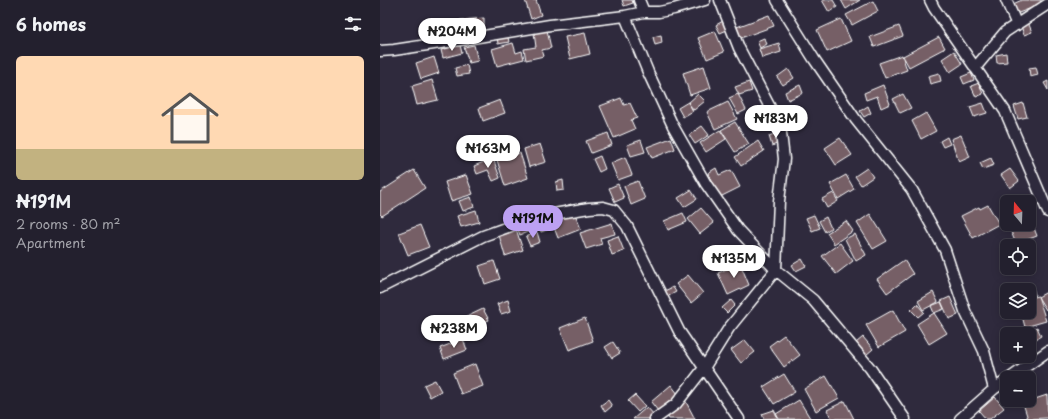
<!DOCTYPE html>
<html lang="en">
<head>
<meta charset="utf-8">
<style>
	body { margin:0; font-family:"Playpen Sans",sans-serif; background:#2b2836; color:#f1f3f6; height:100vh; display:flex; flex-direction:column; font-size:15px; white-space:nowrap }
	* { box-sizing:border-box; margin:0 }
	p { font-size:13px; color:#a3a3aa }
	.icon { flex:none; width:22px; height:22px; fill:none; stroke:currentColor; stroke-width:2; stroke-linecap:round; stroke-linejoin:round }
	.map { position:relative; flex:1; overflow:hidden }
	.details { display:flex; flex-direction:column; background:#23202e; width:380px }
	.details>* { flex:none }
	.needle { width:26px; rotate:341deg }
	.tools { position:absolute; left:620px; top:195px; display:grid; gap:8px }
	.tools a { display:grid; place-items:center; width:36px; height:36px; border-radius:6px; background:#23202e; box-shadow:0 2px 10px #0003,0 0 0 1px #403e4a; font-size:20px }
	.price { position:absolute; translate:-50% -34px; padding:0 9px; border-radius:14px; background:#fff; color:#222; font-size:13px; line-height:26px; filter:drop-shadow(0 1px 2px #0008) }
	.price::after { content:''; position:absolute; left:50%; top:24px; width:12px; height:9px; margin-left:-6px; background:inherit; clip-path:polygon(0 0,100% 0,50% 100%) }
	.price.current { background:#bca0f2; color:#111 }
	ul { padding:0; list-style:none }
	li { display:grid; align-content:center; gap:8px; height:212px; padding:0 16px }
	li+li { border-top:1px solid #403e4a }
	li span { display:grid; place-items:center; height:124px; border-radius:6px; color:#555 }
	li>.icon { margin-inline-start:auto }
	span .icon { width:72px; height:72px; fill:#fffc; stroke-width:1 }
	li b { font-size:17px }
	h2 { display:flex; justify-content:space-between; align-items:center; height:48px; padding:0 16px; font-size:17px }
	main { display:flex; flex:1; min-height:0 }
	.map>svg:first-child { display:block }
	.building { fill:#765e66; stroke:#fff }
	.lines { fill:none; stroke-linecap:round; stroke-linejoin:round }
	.street-casing { stroke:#fff; stroke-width:13 }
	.street { stroke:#2f2a3d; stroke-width:10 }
</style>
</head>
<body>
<main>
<section class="details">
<h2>6 homes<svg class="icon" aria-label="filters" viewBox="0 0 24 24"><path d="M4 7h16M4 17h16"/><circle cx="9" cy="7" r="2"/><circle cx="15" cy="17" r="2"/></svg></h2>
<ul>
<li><span style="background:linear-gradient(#ffd9b3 75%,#c2b280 0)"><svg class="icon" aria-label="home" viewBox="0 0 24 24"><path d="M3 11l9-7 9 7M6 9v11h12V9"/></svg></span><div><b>₦191M</b><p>2 rooms · 80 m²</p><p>Apartment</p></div></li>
</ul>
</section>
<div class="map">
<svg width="668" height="419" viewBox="0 0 668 419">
	<rect width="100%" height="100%" fill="#2f2a3d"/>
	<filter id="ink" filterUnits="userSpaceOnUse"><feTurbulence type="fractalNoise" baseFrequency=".025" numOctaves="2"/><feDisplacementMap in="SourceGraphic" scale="8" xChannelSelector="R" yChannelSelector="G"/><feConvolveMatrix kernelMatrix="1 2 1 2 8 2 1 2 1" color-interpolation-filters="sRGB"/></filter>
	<g filter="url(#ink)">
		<path class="building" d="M145 0H156L161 15 151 19Z
			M242 0H252L253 3 244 6Z
			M442 0H453L457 7 449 12Z
			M461 0H480L466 9Z
			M642 0H661L662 4 636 14 633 4Z
			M493 1 498 11 472 25 466 15Z
			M389 15 394 26 358 39 354 28Z
			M104 18V26L81 29 80 20Z
			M461 19 471 41 447 52 437 30Z
			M647 20 652 32 644 35 640 23Z
			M343 21 347 30 340 33 336 25Z
			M519 26 523 36 494 47 490 37Z
			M167 30 171 48 162 50 164 56 146 60 144 49 156 47 154 33Z
			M335 31 344 52 327 59 318 38Z
			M127 33 129 42 118 44 117 36Z
			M205 33 210 54 190 59 185 37Z
			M281 35 282 43 275 45 273 37Z
			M559 37 565 48 529 67 523 56Z
			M384 38 387 44 380 48 377 41Z
			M133 43 136 53 142 51 144 59 117 66 112 49Z
			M399 43 401 52 382 58 379 49Z
			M80 45 82 53 63 58 61 50Z
			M94 45 98 61 89 63 84 47Z
			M574 51 582 64 570 72 562 59Z
			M626 53 627 62 617 63 616 55Z
			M522 55 527 70 505 78 499 63Z
			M54 57 59 73 41 79 36 63Z
			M87 65 89 74 77 76 75 68Z
			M324 66 331 88 310 95 303 73Z
			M656 67 658 75 650 77 649 68Z
			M408 69 414 78 403 85 397 77Z
			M559 73 561 81 550 84 548 76Z
			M591 73 594 80 584 84 581 77Z
			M52 80 58 100 37 105 32 86Z
			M668 81V90L664 83Z
			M369 82 372 91 359 95 355 87Z
			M599 83 603 94 596 97 591 86Z
			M420 85 423 93 408 100 405 92Z
			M503 85 510 104 501 108 497 96 486 100 484 93Z
			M318 94 325 101 314 110 308 103Z
			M358 94 366 110 358 114 349 98Z
			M523 94 531 108 520 113 513 99Z
			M241 98 244 105 250 103 257 118 251 120 255 129 234 138 220 106Z
			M120 100 125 113 103 121 99 108Z
			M308 102 313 111 303 117 298 108Z
			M348 102 357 119 335 129 327 112Z
			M603 103 607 113 594 117 590 107Z
			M643 103 647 117 638 119 634 106Z
			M488 106 491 113 484 117 480 111Z
			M546 113 556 131 541 139 532 121Z
			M355 122 369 144 355 152 341 130Z
			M322 126 329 135 315 144 309 135Z
			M340 130 346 139 326 152 320 143Z
			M399 132 403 141 392 146 389 136Z
			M228 133 232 145 211 153 206 141Z
			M581 135 590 157 579 162 571 139Z
			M567 137 570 144 563 147 560 141Z
			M291 138 295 149 272 158 267 147Z
			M460 138 472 155 456 165 445 148Z
			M261 140 265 152 251 156 247 145Z
			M378 141 384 151 361 166 355 157Z
			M160 144 166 162 149 167 144 149Z
			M140 153 148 178 125 186 117 160Z
			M220 156 225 169 219 172 213 159Z
			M245 157 252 175 238 180 231 163Z
			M113 158 120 178 113 181 108 170 97 174 94 166Z
			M611 158 614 165 603 169 600 163Z
			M336 168 339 175 351 170 360 187 338 198 329 181 331 180 328 173Z
			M487 168 493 177 481 185 475 176Z
			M630 169 639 181 630 188 621 175Z
			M34 170 45 188 2 216 0 214V192Z
			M86 175 93 194 71 201 65 182Z
			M466 175 474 189 458 199 450 184Z
			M183 180 184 190 177 191 176 182Z
			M258 181 265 199 251 205 244 186Z
			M238 184 244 198 235 202 229 188Z
			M311 190 317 199 304 207 298 198Z
			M453 193 458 201 447 208 442 199Z
			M91 197 94 207 83 211 79 201Z
			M191 204 201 229 178 238 168 212Z
			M608 205 619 224 593 238 581 216 599 207 600 209Z
			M627 207V221L622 209Z
			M321 208 334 223 320 234 308 219Z
			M96 210 99 222 81 227 77 216Z
			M303 213 307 222 288 230 284 221Z
			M145 214 150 231 140 235 134 218Z
			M166 214 170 229 161 232 156 217Z
			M490 214 507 241 493 249 477 223Z
			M434 215 440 228 432 231 426 218Z
			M649 215 657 236 636 244 628 224H649Z
			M446 217 451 228 445 232 439 221Z
			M466 221 473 231 454 244 447 233Z
			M232 223 235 234 220 238 222 244 206 249 200 233Z
			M40 225 49 247 28 255 19 233Z
			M136 229 143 250 125 256 119 235Z
			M157 232 160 242 150 246 146 237Z
			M475 234 486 255 476 261 465 239Z
			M238 236 244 251 232 255 227 240Z
			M460 243 473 261 456 274 442 256Z
			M422 259 426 266 416 271 412 265Z
			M524 260 533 274 507 293 497 279Z
			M114 261 120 279 105 284 99 266Z
			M360 263 369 285 348 295 338 273Z
			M308 275 323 293 311 303 296 284Z
			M293 287 296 292 285 298 282 292Z
			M653 287 655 295 649 297V290L646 289Z
			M553 292 558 302 543 310 538 301Z
			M667 292 668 308 666 310 658 297Z
			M658 296 666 321 645 327 641 312H649V298Z
			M570 297 578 315 569 319 561 301Z
			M128 300 131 311 121 314 117 304Z
			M351 300 355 305 347 313 342 308Z
			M561 302 564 309 554 313 551 306Z
			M537 304 544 312 538 317 531 310Z
			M103 309 109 320 88 330 82 319Z
			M513 310 525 332 499 347 486 325Z
			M554 313 567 333 549 344 537 324Z
			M205 318 213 341 189 350 180 328Z
			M657 327 661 336 649 343V334H643Z
			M404 335 420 355 404 367 389 346Z
			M483 337 493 349 486 355 476 343Z
			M83 339 87 350 64 359 60 348Z
			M365 340 375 352 361 363 351 350Z
			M233 342 240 353 232 358 225 347Z
			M95 364 103 386 81 394 73 373Z
			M404 374 415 392 394 404 383 387Z
			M446 376 459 398 436 411 424 389Z
			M55 380 61 391 50 397 44 385Z
			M291 385 298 394 278 411 271 402Z
			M255 395 265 406 258 412 248 401Z
			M667 395 668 418 648 419 643 403Z
			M615 397 624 408 610 419H606L599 411Z
			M228 400 232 406 225 412 221 405Z
			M305 400 315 419H289L285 411Z
			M419 400 430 418 428 419H399L396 414Z
			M465 401 474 419H452L447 410Z
			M267 407 275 416 271 419H253Z
			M394 410 398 418 384 419 382 414Z"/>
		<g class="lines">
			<defs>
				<path id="street" d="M259 0 264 12
					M397 0 434 59 476 120 532 190 565 250 585 311 604 351 614 389
					M550 0 554 8 625 111 668 212
					M626 0 637 25
					M245 16 268 72 293 126 326 184 358 230 396 270 433 300 490 368 525 419
					M0 51 14 50 80 40 170 25 245 16 264 12H279L294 9 325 0
					M595 68 625 32 668 4
					M0 288 103 236 156 217 209 208 223 207 234 210 247 226 299 331 359 419
					M630 378 668 351
					M275 419 296 404 324 368 349 328 396 270 399 201 404 159 401 133 394 115 359 48 340 0
					M580 419 614 389 627 380"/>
			</defs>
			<use href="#street" class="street-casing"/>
			<use href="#street" class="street"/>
		</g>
	</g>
</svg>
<div class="tools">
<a><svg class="needle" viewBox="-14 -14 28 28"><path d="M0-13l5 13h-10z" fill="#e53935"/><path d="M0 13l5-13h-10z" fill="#a3a3aa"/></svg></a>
<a><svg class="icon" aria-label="locate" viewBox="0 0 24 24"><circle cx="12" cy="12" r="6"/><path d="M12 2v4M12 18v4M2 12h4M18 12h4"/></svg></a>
<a><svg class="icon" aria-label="layers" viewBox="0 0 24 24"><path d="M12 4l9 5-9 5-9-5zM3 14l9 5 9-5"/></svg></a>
<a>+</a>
<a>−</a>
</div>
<b class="price" style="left:72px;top:52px">₦204M</b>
<b class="price" style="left:396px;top:139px">₦183M</b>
<b class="price" style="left:108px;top:169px">₦163M</b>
<b class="price current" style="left:153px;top:239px">₦191M</b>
<b class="price" style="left:354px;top:279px">₦135M</b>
<b class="price" style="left:74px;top:349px">₦238M</b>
</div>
</main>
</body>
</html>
